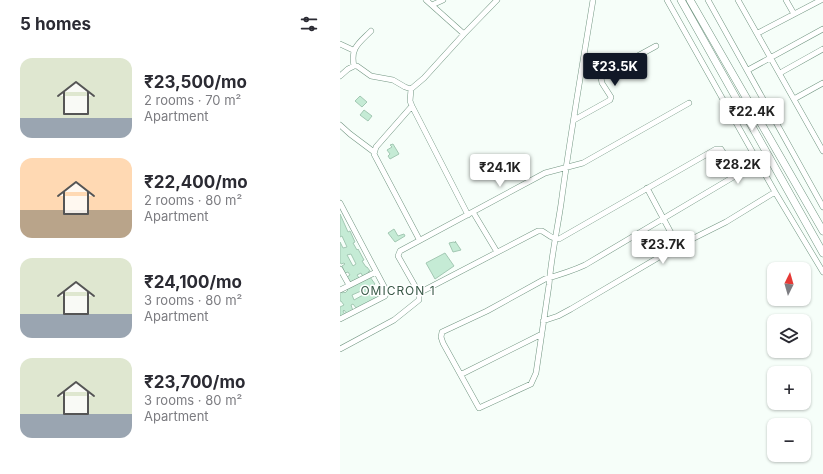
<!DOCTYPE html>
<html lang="en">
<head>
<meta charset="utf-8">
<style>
	body { margin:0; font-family:Inter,sans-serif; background:#f7f7f7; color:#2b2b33; height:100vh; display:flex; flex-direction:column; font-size:15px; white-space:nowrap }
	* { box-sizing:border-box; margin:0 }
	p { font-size:13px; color:#7c7c81 }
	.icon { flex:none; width:22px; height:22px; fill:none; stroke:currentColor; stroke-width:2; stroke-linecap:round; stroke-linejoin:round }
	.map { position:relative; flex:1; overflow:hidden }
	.panel { display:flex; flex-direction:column; background:#fff; width:340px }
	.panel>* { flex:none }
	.needle { width:26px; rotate:5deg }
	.buttons { position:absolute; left:427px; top:262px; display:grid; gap:8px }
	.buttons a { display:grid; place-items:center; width:44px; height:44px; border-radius:8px; background:#fff; box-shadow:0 1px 3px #0004; font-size:20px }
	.price { position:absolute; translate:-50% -34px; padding:0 9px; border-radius:4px; background:#fff; color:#222; font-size:13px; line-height:26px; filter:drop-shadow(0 1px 2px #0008) }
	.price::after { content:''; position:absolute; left:50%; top:24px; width:12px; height:9px; margin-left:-6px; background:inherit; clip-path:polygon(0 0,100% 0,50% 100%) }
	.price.on { background:#111827; color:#fff }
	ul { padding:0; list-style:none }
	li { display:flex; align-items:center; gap:12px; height:100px; padding:0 20px }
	li span { display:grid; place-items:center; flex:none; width:112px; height:80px; border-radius:12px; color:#555 }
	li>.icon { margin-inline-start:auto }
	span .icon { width:48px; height:48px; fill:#fffc; stroke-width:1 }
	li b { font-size:17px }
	h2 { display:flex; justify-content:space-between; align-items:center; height:48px; padding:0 20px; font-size:17px }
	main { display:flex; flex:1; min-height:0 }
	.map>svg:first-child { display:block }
	.building { fill:#c5ebd5; stroke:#a3c8b3; fill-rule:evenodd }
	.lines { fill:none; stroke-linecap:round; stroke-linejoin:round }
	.street-casing { stroke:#729682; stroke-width:6 }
	.secondary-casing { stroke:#729682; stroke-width:8 }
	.street { stroke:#fff; stroke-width:5 }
	.secondary { stroke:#fff; stroke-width:7 }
	.labels { text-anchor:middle; stroke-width:3; stroke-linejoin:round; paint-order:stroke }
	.neighbourhood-label { font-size:12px; letter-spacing:1px; fill:#385947; stroke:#fff }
</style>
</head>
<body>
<main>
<section class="panel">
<h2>5 homes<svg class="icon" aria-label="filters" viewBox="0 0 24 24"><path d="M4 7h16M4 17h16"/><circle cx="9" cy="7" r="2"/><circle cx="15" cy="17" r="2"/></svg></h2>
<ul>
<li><span style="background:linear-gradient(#dfe7d0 75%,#9aa5b1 0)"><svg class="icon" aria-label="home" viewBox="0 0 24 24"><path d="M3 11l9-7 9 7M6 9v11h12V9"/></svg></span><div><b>₹23,500/mo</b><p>2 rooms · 70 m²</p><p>Apartment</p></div></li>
<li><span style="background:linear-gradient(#ffd9b3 65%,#b9a48a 0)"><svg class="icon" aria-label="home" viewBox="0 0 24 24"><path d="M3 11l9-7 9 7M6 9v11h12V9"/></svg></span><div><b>₹22,400/mo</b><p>2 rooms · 80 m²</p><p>Apartment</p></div></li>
<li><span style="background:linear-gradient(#dfe7d0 70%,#9aa5b1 0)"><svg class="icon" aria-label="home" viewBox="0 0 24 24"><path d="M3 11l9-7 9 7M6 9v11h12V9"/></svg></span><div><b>₹24,100/mo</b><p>3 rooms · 80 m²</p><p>Apartment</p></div></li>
<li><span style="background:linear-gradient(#dfe7d0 70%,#9aa5b1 0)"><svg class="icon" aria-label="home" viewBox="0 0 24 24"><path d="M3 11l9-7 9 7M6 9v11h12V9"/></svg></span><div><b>₹23,700/mo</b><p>3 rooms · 80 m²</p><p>Apartment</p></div></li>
</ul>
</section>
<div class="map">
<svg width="483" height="474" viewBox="0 0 483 474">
	<rect width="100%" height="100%" fill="#f6fef9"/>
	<path class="building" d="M20 96 27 102 22 107 15 101Z
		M24 110 32 116 28 121 20 115Z
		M53 144 59 154 50 159 48 156 50 154 47 150 52 147 50 145Z
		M0 214 8 232 10 231 15 242 13 243 17 250 18 249 24 260 22 261 26 267H27L30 271 28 272 29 274 23 277 21 273 17 275 19 278 10 282 7 277 10 275 8 272 5 273 2 266 5 264 4 263 1 264 0 262V242L3 248 7 247 2 236 0 237ZM11 254 16 264 13 266 7 255Z
		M54 229 58 236 64 234 65 236 55 242 48 233Z
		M115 241 121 250 113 252 109 243 114 242 115 243 116 242Z
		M105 253 114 266 95 279 86 263Z
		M30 277 35 284 30 287 32 291 37 289 41 297 17 309 13 304 11 305 13 311 7 314 4 310 3 311 5 315 0 318V307L4 305 1 301H0V292H1L2 293 4 292 5 293 8 290 7 289ZM21 291 23 295 14 300 12 295Z"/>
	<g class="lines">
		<defs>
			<path id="street" d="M86 0 124 34
				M327 0 435 192 483 272
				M368 0 483 207
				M398 0 483 151
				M446 0 454 14
				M92 5 103 0
				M418 33 481 0
				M0 44 13 50
				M14 66C10 48 19 43 31 31
				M408 70 483 29
				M440 73 483 49
				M0 76 8 69 14 66H17L31 76 53 80 65 87 71 89 84 78 124 34 157 0
				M71 89 70 101 72 106 128 215
				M454 99 483 83
				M72 106 36 147 34 154 79 239
				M234 120 270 100 271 97 262 83 261 78 263 75 316 46
				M0 125 10 134 34 152
				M307 188 338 246
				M0 203 47 292 45 296 0 319
				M133 212 157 252
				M0 269 9 285
				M0 290 36 272
				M79 293 198 231H202C208 234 211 239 219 239L376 149H381L394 170 395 176 245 265C232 271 219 275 205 279L147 311 102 332 101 337 103 343 139 408 191 384 196 373 209 285C211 258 217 231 221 204 230 136 242 68 253 0
				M203 321 218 316 231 309 338 246 386 222 435 192
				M0 349 54 320 79 300V293L58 256 60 251 205 173 243 163 349 103
				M122 374 202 334"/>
			<path id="secondary" d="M341 0 483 253
				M350 0 483 231"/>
		</defs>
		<use href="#street" class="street-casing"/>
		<use href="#secondary" class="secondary-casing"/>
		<use href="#street" class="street"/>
		<use href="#secondary" class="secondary"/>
	</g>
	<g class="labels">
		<g class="neighbourhood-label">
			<text x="58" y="295">OMICRON 1</text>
		</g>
	</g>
</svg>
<div class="buttons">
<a><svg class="needle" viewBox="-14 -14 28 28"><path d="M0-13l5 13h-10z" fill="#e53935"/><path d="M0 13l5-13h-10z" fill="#7c7c81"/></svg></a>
<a><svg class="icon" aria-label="layers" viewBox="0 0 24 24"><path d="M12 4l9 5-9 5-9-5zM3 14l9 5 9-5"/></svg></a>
<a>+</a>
<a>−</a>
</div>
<b class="price on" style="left:275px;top:87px">₹23.5K</b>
<b class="price" style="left:412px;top:132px">₹22.4K</b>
<b class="price" style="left:398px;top:185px">₹28.2K</b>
<b class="price" style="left:160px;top:188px">₹24.1K</b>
<b class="price" style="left:323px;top:265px">₹23.7K</b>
</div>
</main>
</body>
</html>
